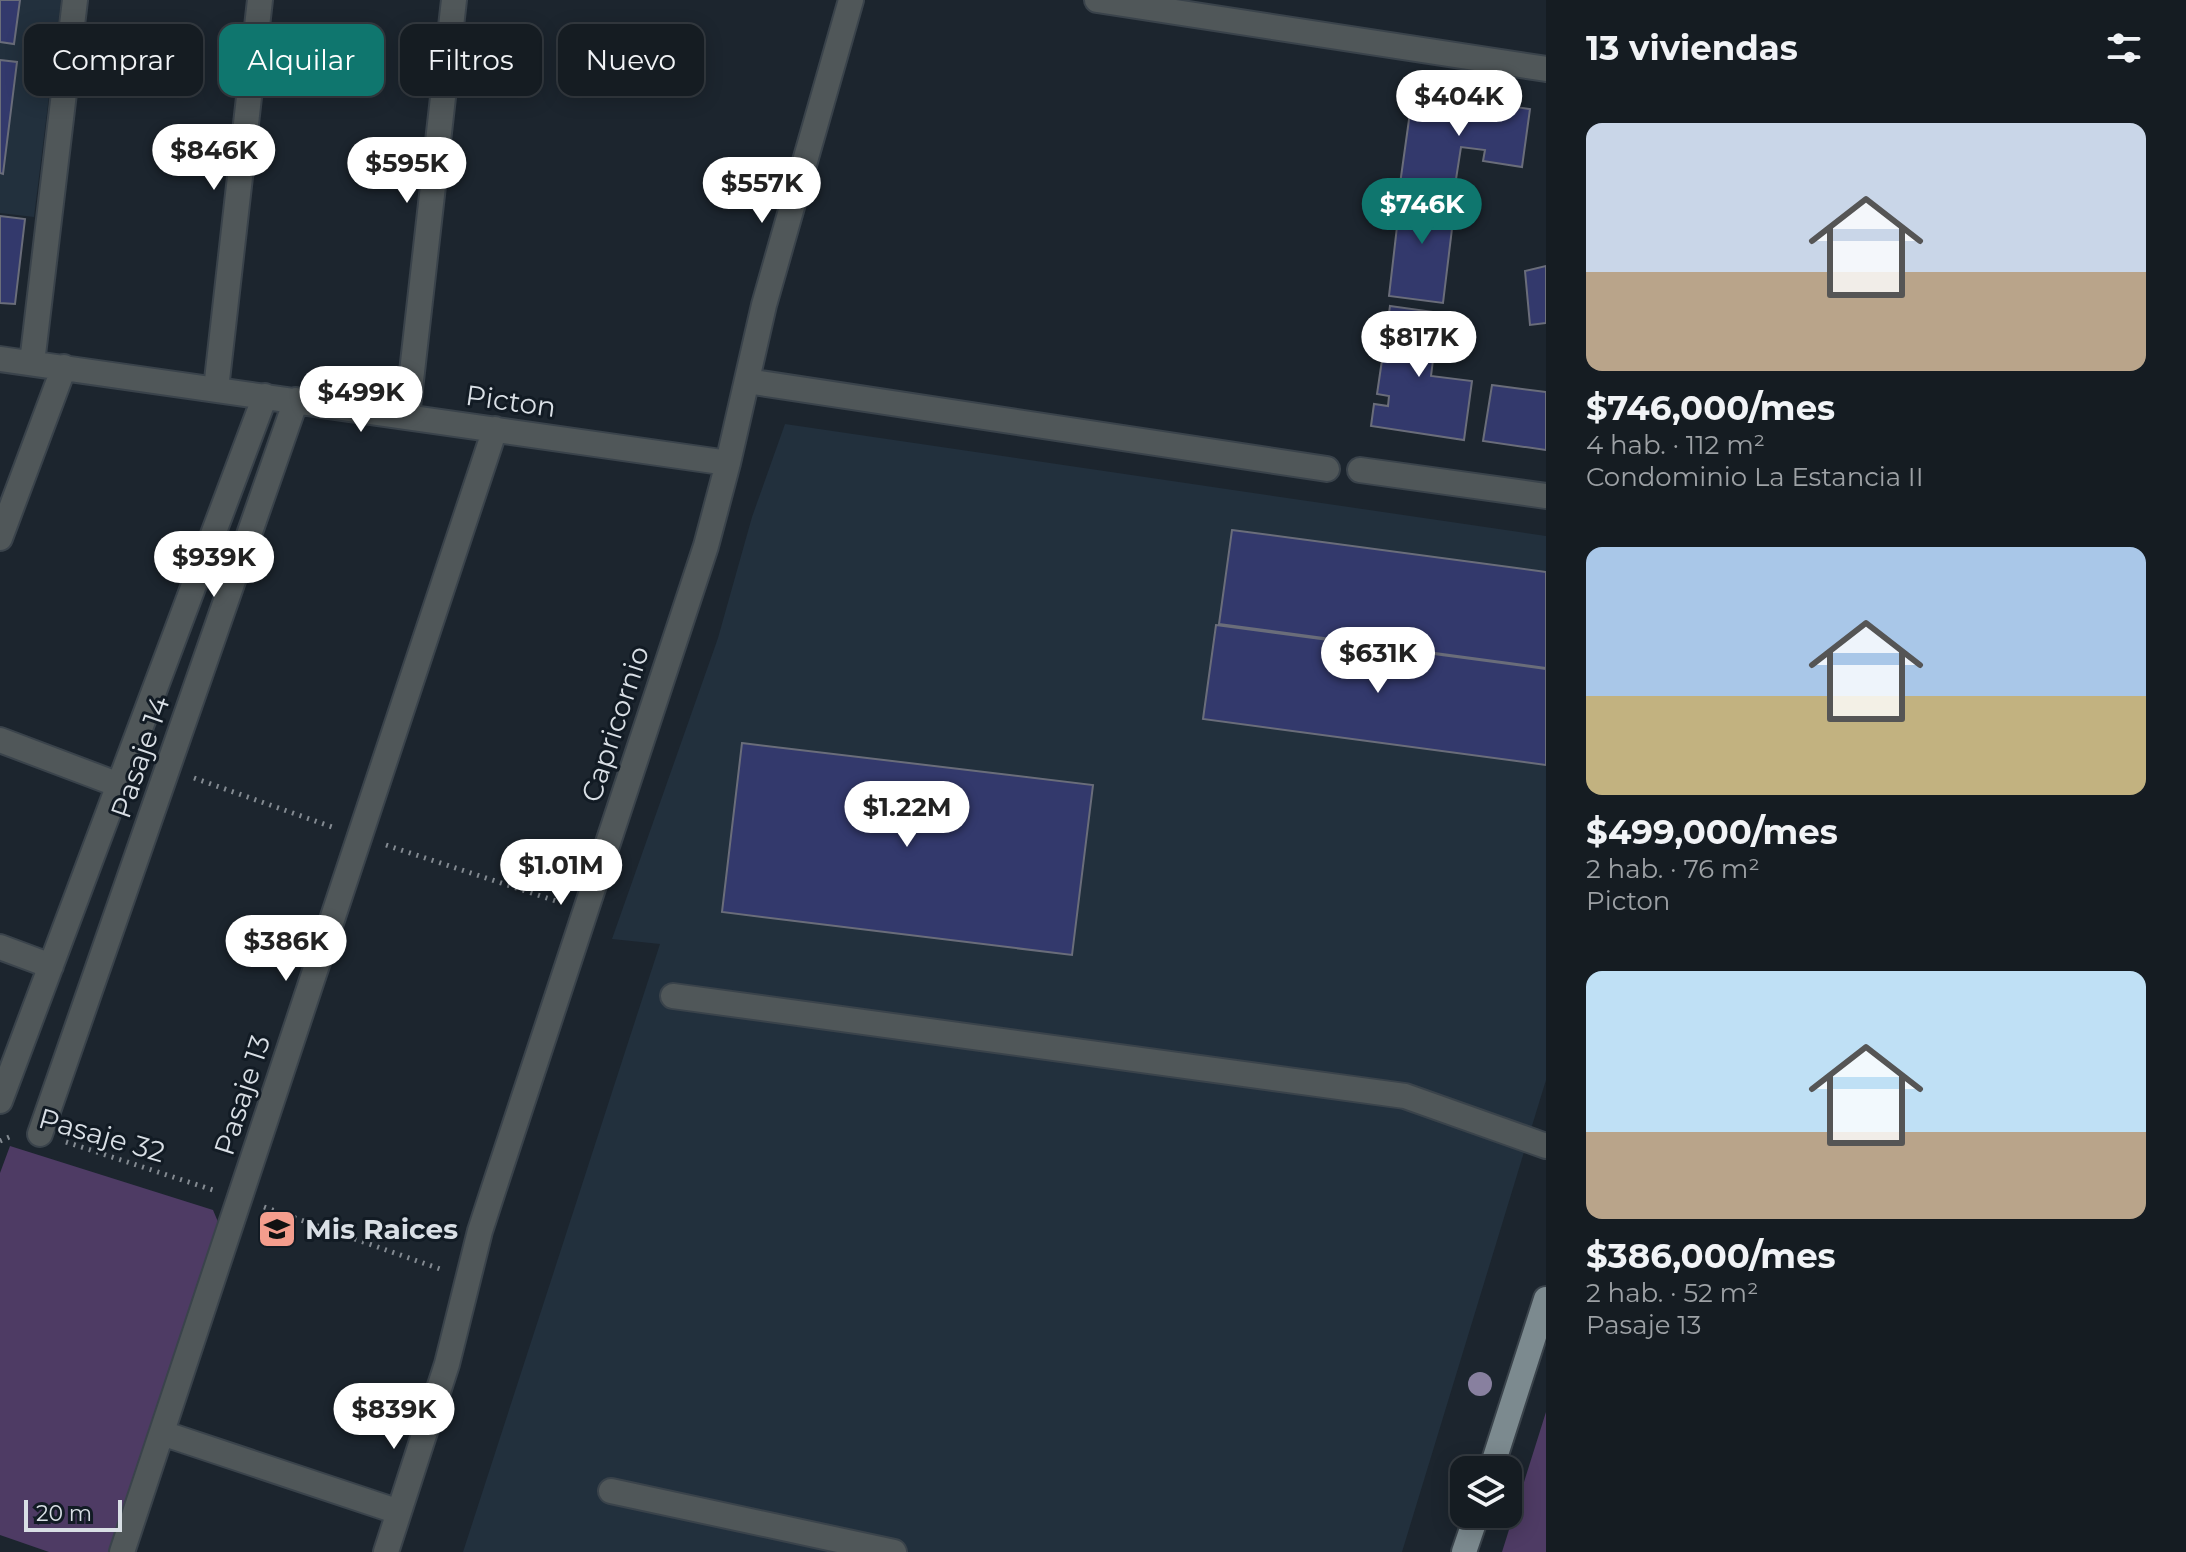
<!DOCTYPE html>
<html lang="es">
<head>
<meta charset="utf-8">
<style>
	body { margin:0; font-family:Montserrat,sans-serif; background:#22292f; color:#f1f3f6; height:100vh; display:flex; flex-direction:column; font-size:30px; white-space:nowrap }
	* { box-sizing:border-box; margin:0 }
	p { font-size:26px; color:#9da1a5 }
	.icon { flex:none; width:44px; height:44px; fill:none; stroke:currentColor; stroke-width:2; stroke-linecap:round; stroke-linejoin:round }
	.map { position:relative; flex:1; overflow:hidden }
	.sheet { display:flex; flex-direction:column; background:#151c22; width:640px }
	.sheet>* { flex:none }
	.top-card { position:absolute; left:24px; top:24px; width:760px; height:72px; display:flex; gap:16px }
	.buttons { position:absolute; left:1450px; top:1456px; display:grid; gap:16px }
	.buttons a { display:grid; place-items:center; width:72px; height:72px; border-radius:16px; background:#151c22; box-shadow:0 4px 20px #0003,0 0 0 2px #343a40; font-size:40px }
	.scale { position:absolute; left:24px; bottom:20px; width:98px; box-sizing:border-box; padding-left:8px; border:4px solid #d9dfe5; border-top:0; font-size:22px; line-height:28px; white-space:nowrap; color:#d9dfe5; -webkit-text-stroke:6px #121b24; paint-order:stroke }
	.price { position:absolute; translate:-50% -68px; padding:0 18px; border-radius:28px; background:#fff; color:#222; font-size:26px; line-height:52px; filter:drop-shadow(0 2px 4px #0008) }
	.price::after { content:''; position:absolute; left:50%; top:48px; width:24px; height:18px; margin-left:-12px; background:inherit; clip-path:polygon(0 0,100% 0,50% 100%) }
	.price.active { background:#0f766e; color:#fff }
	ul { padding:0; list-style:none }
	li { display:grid; align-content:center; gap:16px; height:424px; padding:0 40px }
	li span { display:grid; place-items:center; height:248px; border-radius:16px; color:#555 }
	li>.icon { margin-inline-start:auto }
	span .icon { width:144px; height:144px; fill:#fffc; stroke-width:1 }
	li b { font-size:34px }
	h2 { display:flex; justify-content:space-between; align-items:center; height:96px; padding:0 40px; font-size:34px }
	.tag { padding:0 28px; border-radius:16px; background:#151c22; box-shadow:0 4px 20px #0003,0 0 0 2px #343a40; font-size:28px; line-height:72px }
	.tag.active { background:#0f766e; color:#fff }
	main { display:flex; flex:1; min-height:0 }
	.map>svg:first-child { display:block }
	.built { fill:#22303d }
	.green { fill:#4e3b64 }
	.building { fill:#33396c; stroke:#6a6d7a; stroke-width:2 }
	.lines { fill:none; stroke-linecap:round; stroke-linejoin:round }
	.minor-casing { stroke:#3a434b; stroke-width:28 }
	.major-casing { stroke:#3a434b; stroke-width:28 }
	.path { stroke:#848b92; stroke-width:5; stroke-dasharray:2 6; stroke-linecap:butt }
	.minor { stroke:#505759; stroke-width:24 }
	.major { stroke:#7c8a8f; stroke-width:24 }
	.tree { fill:#88809f }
	.labels { text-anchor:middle; stroke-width:6; stroke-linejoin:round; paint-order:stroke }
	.street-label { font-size:28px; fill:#d9dfe5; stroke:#121b24 }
	.poi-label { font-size:28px; font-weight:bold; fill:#d9dfe5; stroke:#121b24; text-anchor:start }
</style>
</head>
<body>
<main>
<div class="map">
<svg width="1546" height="1552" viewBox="0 0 1546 1552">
	<rect width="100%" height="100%" fill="#1c252e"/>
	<path class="built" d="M0 0H61L34 217 0 213Z
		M785 424 1546 536V1080L1402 1552H463L660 944 612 939 718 638 752 517Z"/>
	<path class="green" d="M10 1146 213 1210 221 1229 115 1552H49L0 1535V1173Z
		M1546 1412V1552H1502Z"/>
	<path class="building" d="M0 0H20L14 44 0 42Z
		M0 60 17 62 3 174 0 173Z
		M1413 91 1437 95 1435 109 1443 110 1445 97 1530 109 1522 167 1483 161 1485 150 1461 147 1454 192 1400 184Z
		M1416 189 1446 193 1445 203 1455 204 1443 303 1389 296 1401 192 1415 194Z
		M0 216 25 219 15 304 0 303Z
		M1546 266V323L1530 325 1525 271Z
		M1390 306 1448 314 1441 361 1433 360 1431 376 1472 381 1464 440 1371 426 1374 404 1388 406 1389 396 1377 394Z
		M1492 385 1546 392V450L1483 441Z
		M1232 530 1546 572V668L1219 624Z
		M1216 625 1546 669V765L1203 719Z
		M742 743 1093 785 1072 955 722 912Z"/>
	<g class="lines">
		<defs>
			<path id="minor" d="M1097 0 1546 69
				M0 359 728 463
				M32 363 75 0
				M747 381 1327 469
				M216 389 260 0
				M407 416 454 0
				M1360 470 1546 496
				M0 538 64 367
				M0 740 119 785
				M0 947 51 966
				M673 996 1405 1096 1546 1146
				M0 1101 265 396
				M40 1134 296 400
				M162 1433 399 1512
				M611 1491 894 1552
				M122 1552 495 429
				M386 1552 447 1364 480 1231 494 1188 706 546 728 463 764 305 851 0"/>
			<path id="major" d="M1491 1470 1546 1299
				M1464 1552 1477 1514"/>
		</defs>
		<use href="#minor" class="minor-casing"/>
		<use href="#major" class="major-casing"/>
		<path class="path" d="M194 778 335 828
			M386 845 559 902
			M0 1141 14 1135
			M66 1142 216 1191
			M264 1207 443 1270"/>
		<use href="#minor" class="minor"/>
		<use href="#major" class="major"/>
	</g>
	<circle class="tree" cx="1480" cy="1384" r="12"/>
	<defs>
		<symbol id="school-square" viewBox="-11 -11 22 22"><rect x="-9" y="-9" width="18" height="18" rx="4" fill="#f49d8d" stroke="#121b24"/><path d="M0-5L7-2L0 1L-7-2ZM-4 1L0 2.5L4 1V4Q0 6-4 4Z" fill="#111"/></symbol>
	</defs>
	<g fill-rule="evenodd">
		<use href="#school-square" x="255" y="1207" width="44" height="44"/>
	</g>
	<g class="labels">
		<g class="street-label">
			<text transform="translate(511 401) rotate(8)" y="10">Picton</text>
			<text transform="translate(615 724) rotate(-72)" y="10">Capricornio</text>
			<text transform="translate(140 757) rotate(-71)" y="10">Pasaje 14</text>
			<text transform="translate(242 1095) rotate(-72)" y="10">Pasaje 13</text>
			<text transform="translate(102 1135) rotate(16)" y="10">Pasaje 32</text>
		</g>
		<g class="poi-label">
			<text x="305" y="1239">Mis Raices</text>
		</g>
	</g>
</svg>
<div class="buttons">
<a><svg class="icon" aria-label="layers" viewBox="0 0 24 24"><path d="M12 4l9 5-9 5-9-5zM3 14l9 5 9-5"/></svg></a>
</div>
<div class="scale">20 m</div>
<b class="price" style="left:1459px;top:138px">$404K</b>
<b class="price" style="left:214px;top:192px">$846K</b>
<b class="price" style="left:407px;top:205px">$595K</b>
<b class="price" style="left:762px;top:225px">$557K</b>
<b class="price active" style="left:1422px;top:246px">$746K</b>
<b class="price" style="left:1419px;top:379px">$817K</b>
<b class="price" style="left:361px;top:434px">$499K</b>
<b class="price" style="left:214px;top:599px">$939K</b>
<b class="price" style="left:1378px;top:695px">$631K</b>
<b class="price" style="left:907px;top:849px">$1.22M</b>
<b class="price" style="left:561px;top:907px">$1.01M</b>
<b class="price" style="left:286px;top:983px">$386K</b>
<b class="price" style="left:394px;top:1451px">$839K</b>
<div class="top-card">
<a class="tag">Comprar</a>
<a class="tag active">Alquilar</a>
<a class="tag">Filtros</a>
<a class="tag">Nuevo</a>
</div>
</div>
<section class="sheet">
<h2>13 viviendas<svg class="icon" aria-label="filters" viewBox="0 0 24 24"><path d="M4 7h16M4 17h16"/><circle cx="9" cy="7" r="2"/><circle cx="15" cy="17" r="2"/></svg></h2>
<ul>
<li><span style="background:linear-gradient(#c9d6e8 60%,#b9a48a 0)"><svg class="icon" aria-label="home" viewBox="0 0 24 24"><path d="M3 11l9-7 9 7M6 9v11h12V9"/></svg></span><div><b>$746,000/mes</b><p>4 hab. · 112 m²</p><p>Condominio La Estancia II</p></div></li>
<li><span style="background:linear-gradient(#a9c7e8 60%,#c2b280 0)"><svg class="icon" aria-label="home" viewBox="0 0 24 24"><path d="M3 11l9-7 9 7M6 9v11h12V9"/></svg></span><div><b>$499,000/mes</b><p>2 hab. · 76 m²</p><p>Picton</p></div></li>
<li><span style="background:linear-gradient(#bfe0f5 65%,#b9a48a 0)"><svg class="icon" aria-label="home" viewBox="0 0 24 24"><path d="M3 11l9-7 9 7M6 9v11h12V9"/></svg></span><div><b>$386,000/mes</b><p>2 hab. · 52 m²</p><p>Pasaje 13</p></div></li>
</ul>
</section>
</main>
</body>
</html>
